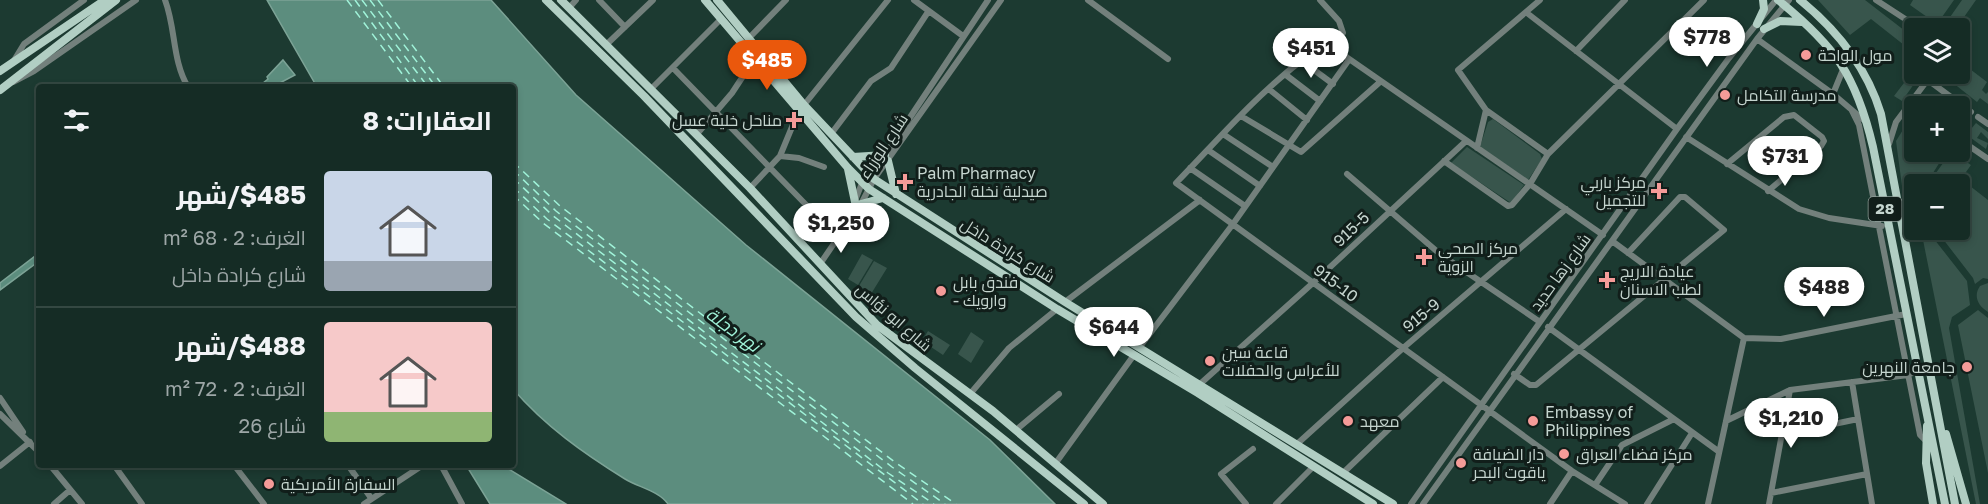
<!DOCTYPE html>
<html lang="ar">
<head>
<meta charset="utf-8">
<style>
	body { margin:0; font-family:"Golos Text",Cairo,sans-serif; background:#1e342d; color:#f1f3f6; direction:rtl; height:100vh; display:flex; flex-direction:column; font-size:22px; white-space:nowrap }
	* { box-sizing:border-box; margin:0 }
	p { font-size:20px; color:#9da7a7 }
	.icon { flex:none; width:33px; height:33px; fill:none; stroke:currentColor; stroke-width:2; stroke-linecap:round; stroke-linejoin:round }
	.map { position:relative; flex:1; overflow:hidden; direction:ltr }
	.side { position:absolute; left:36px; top:84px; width:480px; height:384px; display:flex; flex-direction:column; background:#152c25; border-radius:6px; box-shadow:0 3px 9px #0003,0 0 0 2px #344842; direction:rtl }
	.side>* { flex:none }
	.fabs { position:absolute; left:1904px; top:18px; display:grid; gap:12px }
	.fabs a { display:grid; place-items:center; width:66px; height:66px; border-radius:6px; background:#152c25; box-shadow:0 3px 9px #0003,0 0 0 2px #344842; font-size:30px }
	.price { position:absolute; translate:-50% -51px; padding:0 14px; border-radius:21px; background:#fff; color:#222; font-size:20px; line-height:39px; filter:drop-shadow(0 2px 3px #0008) }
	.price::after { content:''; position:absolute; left:50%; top:36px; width:18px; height:14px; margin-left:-9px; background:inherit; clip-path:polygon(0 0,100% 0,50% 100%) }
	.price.current { background:#ea580c; color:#fff }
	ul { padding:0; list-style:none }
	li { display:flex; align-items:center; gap:18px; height:150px; padding:0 24px }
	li+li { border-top:2px solid #344842 }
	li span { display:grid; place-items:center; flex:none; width:168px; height:120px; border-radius:6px; color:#555 }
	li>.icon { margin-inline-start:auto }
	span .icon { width:72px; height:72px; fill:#fffc; stroke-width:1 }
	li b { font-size:26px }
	h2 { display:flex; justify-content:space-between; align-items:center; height:72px; padding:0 24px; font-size:26px }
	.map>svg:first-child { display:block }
	.green { fill:#38554c }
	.water { fill:#5c8d7e; stroke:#7ca396; stroke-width:1.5 }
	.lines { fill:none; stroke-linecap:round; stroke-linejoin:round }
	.ferry { stroke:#a0f3d9; stroke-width:1.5; stroke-dasharray:8 6; stroke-linecap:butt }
	.minor { stroke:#73807c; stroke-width:6 }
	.major { stroke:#b1cec3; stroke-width:8 }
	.poi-dot { fill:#f59b98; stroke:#111e1a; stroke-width:2 }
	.labels { text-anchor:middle; stroke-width:6; stroke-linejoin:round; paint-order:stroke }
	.shield { fill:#111e1a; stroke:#8f9e99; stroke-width:1.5 }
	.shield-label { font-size:15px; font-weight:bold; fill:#c5d5cf }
	.poi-label { font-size:16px; fill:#c5d5cf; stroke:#111e1a; text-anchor:start }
	.street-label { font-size:16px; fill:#c5d5cf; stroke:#111e1a }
	.water-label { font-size:18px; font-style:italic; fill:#a0f3d9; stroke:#111e1a }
</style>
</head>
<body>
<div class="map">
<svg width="1988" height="504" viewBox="0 0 1988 504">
	<rect width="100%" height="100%" fill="#1c3a31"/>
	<path class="green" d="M1818 0H1865L1909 34 1904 45 1871 19 1850 35Z
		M1913 0H1954L1937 24 1910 5Z
		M1962 0H1976L1957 27 1948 20Z
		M1962 63 1987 82 1982 90 1986 94 1988 92V104L1980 98 1977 102 1943 75 1956 74 1969 83 1971 78 1959 69Z
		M1907 79 1914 84 1902 101 1894 96Z
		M1935 97 1948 106 1916 105 1921 98Z
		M1493 119 1540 154 1542 159 1528 180 1480 147 1488 122Z
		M1976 123 1988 132V139L1981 132 1977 138 1988 143 1986 149 1971 138V129Z
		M1906 125 1914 131V152H1941L1945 154 1926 184H1914V202L1906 216 1896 141Z
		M1467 147 1524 185 1511 203 1451 163Z
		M1951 152 1971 165 1961 179 1988 200V279L1983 278 1975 284 1973 278 1936 230H1959V184H1928Z
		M1921 230H1927L1967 281 1970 305 1952 317 1949 328 1980 504H1976Z
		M862 254 873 260 858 285 848 279Z
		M874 261 887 268 871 294 859 286Z
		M1988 283V312C1978 306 1973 296 1980 286Z
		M1978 310 1988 318V473L1958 325Z
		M928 331 950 345 943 355 922 341Z
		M971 332 984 341 971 363 958 354Z"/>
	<path class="water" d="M267 0H491L576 95 746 245 990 440 1055 504H668C659 491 638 487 625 479 583 453 545 426 513 389V87H317Z
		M283 60 295 75 274 86 272 84 258 87 268 79 267 77Z
		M39 253V261L0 290V283Z
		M466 465H502L566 504H490Z"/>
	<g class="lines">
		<path class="ferry" d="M347 0 412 87
			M355 0 419 87
			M362 0 428 87
			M370 0 436 87
			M378 0 444 87
			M513 162 560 206 896 463 956 504
			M513 170 556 211 892 467 945 504
			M513 178 552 215 888 473 934 504
			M513 187 547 219 923 504
			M513 195 543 223 913 504"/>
		<path class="minor" d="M165 0C176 29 172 60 188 87
			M599 0 625 27
			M914 0 963 36
			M1088 0 1168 59
			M1320 0 1339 21 1343 33C1330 45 1315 51 1301 61 1255 96 1216 142 1176 183L1572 471 1625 504
			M1540 0 1458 70 1486 110 1548 154
			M1876 0 1919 28
			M569 8 576 0
			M1527 13 1677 129
			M749 38 786 0
			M1757 39 1833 94 1866 122
			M607 44 653 0
			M1329 45 1603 235
			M1576 51 1625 0
			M1302 61 1333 84
			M13 62 24 44 84 0
			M673 68 816 215V220L797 238
			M1286 75 1320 101
			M1928 80 1971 112
			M13 82 34 71 136 0
			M651 89 721 19
			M1270 90 1307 120
			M1833 94 1844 67
			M804 105 888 0
			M1852 111 1859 125 1920 435 1925 440
			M1241 116 1301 152 1380 82
			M1978 117 1988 124
			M1959 120 1967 109
			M697 134 732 93 755 58
			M831 134 871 81 891 68 928 12
			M1223 134 1273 167
			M1686 137 1799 209 1829 218 1882 226
			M1959 139 1988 159
			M1889 144 1896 122 1932 74
			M1477 148 1486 110
			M1208 150 1260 186
			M780 156 799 158 824 167
			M1444 161 1508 206 1512 205 1530 184 1548 154 1704 0
			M1727 164 1784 117 1794 115 1822 137 1824 141 1821 146 1768 191
			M1190 168 1245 206
			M1347 174 1440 254 1540 322
			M750 188 780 156 799 110
			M849 216 862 183 885 155 988 0
			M1612 241 1744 338 1781 339 1906 314
			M820 264 861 204 874 179 1001 0
			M1065 302 1200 200
			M1548 327 1718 451
			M1139 348 1233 224 1348 61
			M1514 374 1530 385H1536L1724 230 1685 197H1680L1628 253
			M1852 382 1872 504
			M1200 384 1314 282 1466 141
			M970 394 1009 348 1057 309
			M0 398 23 432
			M0 414 39 452
			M1726 421 1790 390 1908 375 1918 370
			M1016 430 1059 394
			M1781 435 1858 419
			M1297 444 1402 349 1566 209
			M1055 464 1134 355
			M50 465 82 504
			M114 465 142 504
			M234 465 264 504
			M348 465 371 498
			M441 465 462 504
			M0 466 30 442
			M1343 473 1443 377
			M1595 485 1622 445 1674 419
			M1771 493 1867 474
			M54 504 70 490
			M364 504 423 465
			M1246 504 1221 474 1253 449
			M1276 504 1314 466
			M1411 504 1677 129 1729 58 1776 0
			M1423 504 1757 39 1789 0
			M1550 504 1572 471
			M1647 504 1692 433
			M1708 504 1744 338
			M1769 504 1790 390"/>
		<path class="major" d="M546 0 644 96 856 317 915 368 1084 504
			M561 0 750 188 877 325 993 411 1103 504
			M705 0 848 168 869 189 1057 309 1198 393 1373 504
			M717 0 804 105 874 179 1065 302 1393 504
			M1778 0C1835 46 1856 75 1873 147L1945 504
			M1800 0C1837 30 1867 68 1881 114L1955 504
			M1757 24 1764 9 1763 0
			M1764 29 1780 21 1802 22
			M0 71 105 0
			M0 90 116 0
			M853 157 885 155
			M888 161 896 194
			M848 169 855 202
			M861 204 883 198
			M1927 426 1926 463 1933 504
			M1946 434 1966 504"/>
	</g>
	<g class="poi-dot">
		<circle cx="1806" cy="55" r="6"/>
		<circle cx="1725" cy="95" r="6"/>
		<path d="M791 111h6v6h6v6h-6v6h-6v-6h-6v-6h6z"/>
		<path d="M902 173h6v6h6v6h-6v6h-6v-6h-6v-6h6z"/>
		<path d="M1656 182h6v6h6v6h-6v6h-6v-6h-6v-6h6z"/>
		<path d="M1421 248h6v6h6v6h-6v6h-6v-6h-6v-6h6z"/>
		<path d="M1604 271h6v6h6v6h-6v6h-6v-6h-6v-6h6z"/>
		<circle cx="941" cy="291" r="6"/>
		<circle cx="1210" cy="361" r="6"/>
		<circle cx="1967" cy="367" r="6"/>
		<circle cx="1348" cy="421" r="6"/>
		<circle cx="1533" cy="421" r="6"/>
		<circle cx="1564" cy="454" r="6"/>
		<circle cx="1461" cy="463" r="6"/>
		<circle cx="269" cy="484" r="6"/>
	</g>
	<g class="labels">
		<rect class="shield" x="1868.5" y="197" width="33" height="24" rx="4.5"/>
		<g class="shield-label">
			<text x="1885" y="214">28</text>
		</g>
		<g class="poi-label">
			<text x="1818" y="61">مول الواحة</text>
			<text x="1737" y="101">مدرسة التكامل</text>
			<text x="782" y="126" text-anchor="end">مناحل خلية عسل</text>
			<text x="917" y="179">Palm Pharmacy<tspan x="917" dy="18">صيدلية نخلة الجادرية</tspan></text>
			<text x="1646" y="188" text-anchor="end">مركز باربي<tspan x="1646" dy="18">للتجميل</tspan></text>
			<text x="1438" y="254">مركز الصحي<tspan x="1438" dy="18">الزوية</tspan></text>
			<text x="1620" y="277">عيادة الاريج<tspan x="1620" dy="18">لطب الاسنان</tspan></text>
			<text x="953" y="288">فندق بابل<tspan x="953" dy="18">- وارويك</tspan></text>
			<text x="1222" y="358">قاعة سين<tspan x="1222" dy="18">للأعراس والحفلات</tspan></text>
			<text x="1955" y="373" text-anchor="end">جامعة النهرين</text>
			<text x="1545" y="418">Embassy of<tspan x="1545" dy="18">Philippines</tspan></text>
			<text x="1360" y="427">معهد</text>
			<text x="1473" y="460">دار الضيافة<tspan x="1473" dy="18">ياقوت البحر</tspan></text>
			<text x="1576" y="460">مركز فضاء العراق</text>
			<text x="281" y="490">السفارة الأمريكية</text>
		</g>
		<g class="street-label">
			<text transform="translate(883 146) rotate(-56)" y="6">شارع الوزراء</text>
			<text transform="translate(1351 229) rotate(-43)" y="6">915-5</text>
			<text transform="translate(1008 250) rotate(32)" y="6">شارع كرادة داخل</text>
			<text transform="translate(1560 272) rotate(-54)" y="6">شارع زها حديد</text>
			<text transform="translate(1336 283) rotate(37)" y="6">915-10</text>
			<text transform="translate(1421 315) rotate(-40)" y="6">915-9</text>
			<text transform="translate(894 317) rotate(41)" y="6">شارع ابو نؤاس</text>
		</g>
		<g class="water-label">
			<text transform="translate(733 330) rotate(36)" y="6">نهر دجلة</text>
		</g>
	</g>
</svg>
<div class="fabs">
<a><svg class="icon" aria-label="layers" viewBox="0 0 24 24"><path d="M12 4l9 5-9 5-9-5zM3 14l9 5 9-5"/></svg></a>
<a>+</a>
<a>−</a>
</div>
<b class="price" style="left:1707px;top:68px">$778</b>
<b class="price" style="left:1311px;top:79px">$451</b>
<b class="price current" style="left:767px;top:91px">$485</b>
<b class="price" style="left:1785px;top:187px">$731</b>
<b class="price" style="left:841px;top:254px">$1,250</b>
<b class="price" style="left:1824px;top:318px">$488</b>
<b class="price" style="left:1114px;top:358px">$644</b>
<b class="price" style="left:1791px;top:449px">$1,210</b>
<section class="side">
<h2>العقارات: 8<svg class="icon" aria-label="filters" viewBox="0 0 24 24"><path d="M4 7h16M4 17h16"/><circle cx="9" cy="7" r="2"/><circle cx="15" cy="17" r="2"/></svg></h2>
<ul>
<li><span style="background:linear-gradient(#c9d6e8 75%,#9aa5b1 0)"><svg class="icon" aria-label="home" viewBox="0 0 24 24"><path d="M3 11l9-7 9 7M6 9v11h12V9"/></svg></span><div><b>$485/شهر</b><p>الغرف: 2 · 68 m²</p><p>شارع كرادة داخل</p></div></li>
<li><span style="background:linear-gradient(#f6c9c9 75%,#8fb573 0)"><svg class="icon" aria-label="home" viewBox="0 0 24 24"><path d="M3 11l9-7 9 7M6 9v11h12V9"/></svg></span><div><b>$488/شهر</b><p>الغرف: 2 · 72 m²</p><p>شارع 26</p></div></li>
</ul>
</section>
</div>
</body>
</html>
